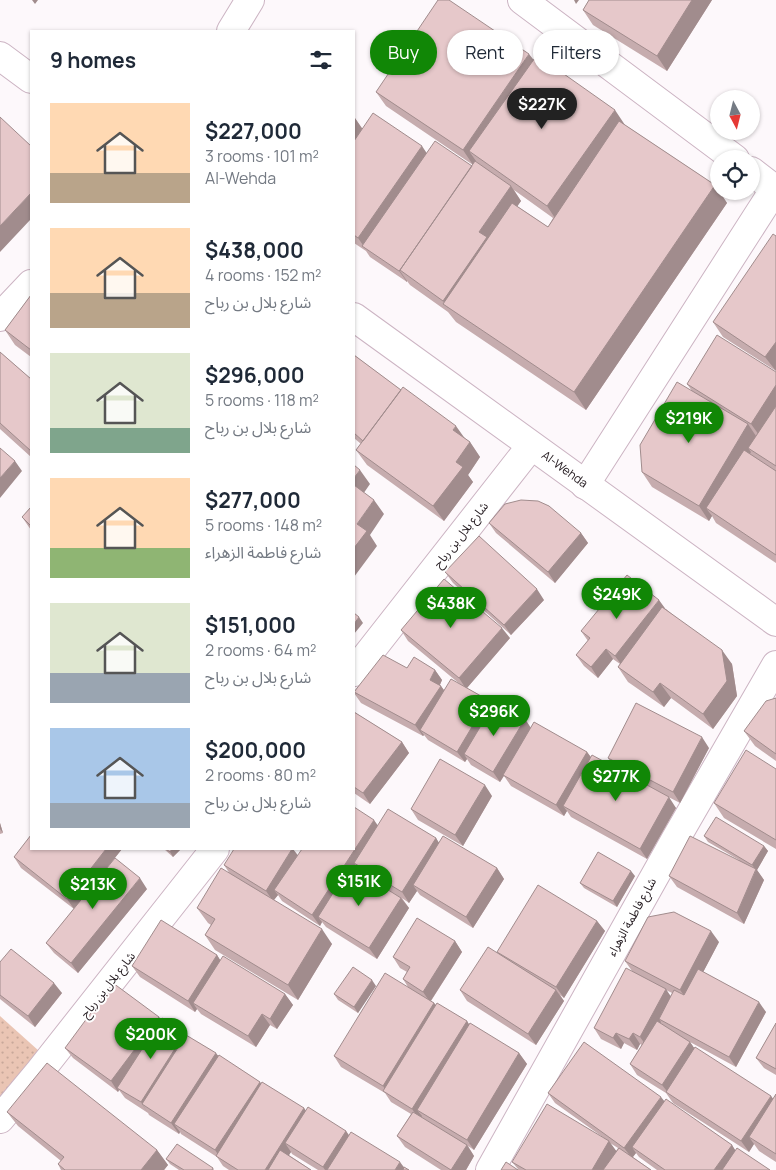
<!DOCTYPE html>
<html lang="en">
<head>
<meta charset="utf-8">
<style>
	body { margin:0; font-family:Manrope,"Noto Sans Arabic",sans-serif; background:#f2f2f3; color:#1f2937; height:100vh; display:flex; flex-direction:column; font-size:19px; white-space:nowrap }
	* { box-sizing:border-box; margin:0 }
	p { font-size:16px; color:#747a83 }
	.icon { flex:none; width:28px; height:28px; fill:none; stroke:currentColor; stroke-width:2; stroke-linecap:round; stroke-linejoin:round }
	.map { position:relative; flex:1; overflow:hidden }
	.details { position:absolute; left:30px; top:30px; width:325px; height:820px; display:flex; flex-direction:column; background:#fff; border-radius:0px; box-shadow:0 1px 4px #0004 }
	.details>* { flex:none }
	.hud { position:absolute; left:370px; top:30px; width:330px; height:45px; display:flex; gap:10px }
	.needle { width:32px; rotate:173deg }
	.tools { position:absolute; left:710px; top:90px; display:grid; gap:10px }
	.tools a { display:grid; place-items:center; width:50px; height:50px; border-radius:50%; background:#fff; box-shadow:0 1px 4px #0004; font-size:25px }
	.price { position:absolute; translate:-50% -42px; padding:0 11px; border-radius:18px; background:#118706; color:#fff; font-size:16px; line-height:32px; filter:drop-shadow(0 1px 2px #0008) }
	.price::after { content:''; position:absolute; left:50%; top:30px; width:15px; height:11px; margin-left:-8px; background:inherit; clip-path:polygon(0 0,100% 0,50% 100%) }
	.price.current { background:#222; color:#fff }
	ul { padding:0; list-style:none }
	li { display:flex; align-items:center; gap:15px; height:125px; padding:0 20px }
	li span { display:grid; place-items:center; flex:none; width:140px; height:100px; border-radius:0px; color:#555 }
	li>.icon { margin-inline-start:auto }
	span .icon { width:60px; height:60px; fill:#fffc; stroke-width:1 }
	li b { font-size:21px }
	h2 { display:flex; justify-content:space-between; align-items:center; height:60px; padding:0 20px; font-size:21px }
	.chip { padding:0 18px; border-radius:22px; background:#fff; box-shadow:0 1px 4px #0004; font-size:18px; line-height:45px }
	.chip.current { background:#118706; color:#fff }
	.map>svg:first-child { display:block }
	.grass { fill:url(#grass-dots) }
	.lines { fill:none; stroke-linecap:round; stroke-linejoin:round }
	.street-casing { stroke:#ccb4c3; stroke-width:30 }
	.secondary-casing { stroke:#ccb4c3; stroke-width:30 }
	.street { stroke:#fff; stroke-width:28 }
	.secondary { stroke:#fff; stroke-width:28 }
	.wall { fill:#c6acae; fill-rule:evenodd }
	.shaded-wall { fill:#a18c8d }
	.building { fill:#e6c8ca; stroke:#a18c8d }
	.labels { text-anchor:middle; stroke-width:4; stroke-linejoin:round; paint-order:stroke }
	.street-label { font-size:12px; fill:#21181d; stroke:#fff }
</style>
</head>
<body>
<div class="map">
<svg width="776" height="1170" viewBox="0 0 776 1170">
	<defs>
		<pattern id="grass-dots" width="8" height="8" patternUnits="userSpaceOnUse" patternTransform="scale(1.25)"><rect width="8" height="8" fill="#eac5b4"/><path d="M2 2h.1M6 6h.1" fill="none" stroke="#c8a89a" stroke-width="1.8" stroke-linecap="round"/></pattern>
	</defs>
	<rect width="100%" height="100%" fill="#fdf8fb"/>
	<path class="grass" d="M0 1016 39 1051 0 1098Z"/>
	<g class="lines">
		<defs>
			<path id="street" d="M522 0 735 159
				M231 31 250 0
				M751 171 776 190
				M0 317 31 284
				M585 485 776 187
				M354 672 531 446
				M0 1119 40 1071 215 849
				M490 1170 675 840 776 665"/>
			<g id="secondary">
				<path d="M0 56 31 79"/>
				<path id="s1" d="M354 317 776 622"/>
			</g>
		</defs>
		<use href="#street" class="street-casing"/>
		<use href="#secondary" class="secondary-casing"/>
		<use href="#street" class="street"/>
		<use href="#secondary" class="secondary"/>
	</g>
	<path class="wall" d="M589 0H712L667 71 593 25 583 10Z
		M534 60 625 125 715 185 727 203 586 410 456 322 448 312 410 285 407 281V282L370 257 366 251 354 243V117L362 128 426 153 472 166 473 165 386 106 376 92ZM514 190 553 218 548 227 517 206 521 201Z
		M776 236V371L723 337 713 322Z
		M31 295V357L15 345 5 330Z
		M0 352 31 379V457L0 429Z
		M354 355 470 442 480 457 468 475 473 482 444 521 367 465 356 450 361 444 354 438Z
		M776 372V563L716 523 712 516 709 521 652 487 642 472 692 391 687 384Z
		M31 507V530L22 517Z
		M489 523 581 533 588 543 555 583 496 533Z
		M445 572 544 600 511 635 453 583Z
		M666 609 732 664 737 696 713 729 671 698 664 707 628 682 618 667 620 664 613 659 598 678 584 666 576 655 588 641 581 631Z
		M401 630 510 638 467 688 488 700 492 707 525 719 531 728 587 752 591 757 614 767 608 758 709 748 680 803 655 790 676 808 647 859 571 817 567 811 564 816 511 786 504 776 500 782 471 765 467 759 465 762 428 740 424 735 423 736 361 703 354 693V691L407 668 435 670 442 680 440 685 444 690 461 685 408 641Z
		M776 698V761L755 746 744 731Z
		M354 712 402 742 409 753 370 804 354 793Z
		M776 769V849L724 818 714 803Z
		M492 796 463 846 418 820 411 809Z
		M0 823 3 833 0 834Z
		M378 825 436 838 438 842 497 868 504 879 473 928 420 895 417 891 409 903 402 898 409 908 377 959 326 927 322 922 320 926 282 901 278 895 274 900 332 944 298 1000 215 950 205 935 211 925 208 923 197 908 230 874 224 865 298 855Z
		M704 836 764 846 768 851 757 870 764 880 744 924 677 887 669 876 739 860 708 842Z
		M31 849H122L89 890 147 889 78 973 54 953 46 943 74 909 21 868 14 857Z
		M164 849H181L173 857Z
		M635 876 617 907 584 888 580 883Z
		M597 921 605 931 564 998 560 995 564 1001 536 1045 467 1001 460 990 499 954 497 952Z
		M455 941 462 952 431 1001 434 1003 436 1005 467 1021 469 1025 519 1053 527 1064 474 1150 468 1146 474 1156 466 1170H441L405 1147 397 1136 411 1114 391 1102 385 1093 341 1067 334 1056 408 987 403 979 407 972 400 968 393 957Z
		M719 942 703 972 766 1012 736 1067 690 1042 694 1048 771 1096 773 1099 776 1094V1162L759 1151 754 1144 749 1152 673 1103 666 1093 637 1075 630 1064 642 1045 640 1044 637 1050 624 1043 621 1049 601 1039 594 1028 632 971 625 961ZM662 988 672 993 671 996Z
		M217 955 220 960 285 994 293 1005 277 1029 270 1025 256 1047 201 1014 197 1009 195 1012 140 977 132 966Z
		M0 962 62 993 35 1027 0 999Z
		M376 986 358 1013 338 1000 334 994Z
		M159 1017 161 1020 185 1033 186 1035 260 1082 261 1084 304 1108 306 1111 346 1131 349 1135 409 1170H318L292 1154 291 1152 289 1155 311 1170H229L223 1166 217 1157 181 1134 180 1132 179 1134 149 1115 148 1113 125 1098 119 1090 118 1092 73 1058 65 1048Z
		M776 1023V1075L764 1068 756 1058Z
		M548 1093 664 1101 732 1145 735 1151 770 1170H657L639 1157 636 1153 633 1157 651 1170H501L518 1169 512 1162 604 1138 555 1103ZM610 1143 618 1148 616 1151Z
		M7 1112 157 1150 168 1165 164 1170H61L58 1164 61 1161 18 1126Z
		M166 1159 213 1168 214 1170H179L170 1164Z"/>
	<path class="shaded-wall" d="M32 0H38L35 4Z
		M574 0H579L576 4Z
		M692 0H712L667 71 657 56Z
		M529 54 540 68 469 151 476 161 473 165 463 150Z
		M615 110 625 125 557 221 547 206Z
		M355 118 365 133 354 150V119Z
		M422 146 432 161 365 248 358 238Z
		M715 185 727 203 586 410 574 392Z
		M511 186 521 201 448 308 443 301 479 232Z
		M31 193V219L0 252V226Z
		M399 271H400L407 281V282Z
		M776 342V371L765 357Z
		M776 385V408L759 435 751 424Z
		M748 424 758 439 748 448 751 452 714 513 706 508 712 516 709 521 699 506Z
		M456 426 466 440 453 430Z
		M470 442 480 457 468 475 473 482 444 521 433 506 456 462Z
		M15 461 22 471 0 498V478Z
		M360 470 370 484 361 497 354 487V478Z
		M374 500 384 514 370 535 377 546 354 577V548L357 524Z
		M581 533 588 543 555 583 548 572Z
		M537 589 544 600 511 635 504 625Z
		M659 600 667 611 623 667 615 656Z
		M359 617 363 623 354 634V624Z
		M502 628 510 638 466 689 459 678Z
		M606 649 613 659 598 678 591 667Z
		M722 650 732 664 737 696 713 729 703 714Z
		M435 670 442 680 437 691 430 680Z
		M660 683 671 698 664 707 653 692Z
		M441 686 448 696 420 730 424 735 423 736 415 725Z
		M488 700 495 711 464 754 467 759 465 762 457 752Z
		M525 719 532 730 500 782 493 772Z
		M702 737 709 748 680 803 673 792Z
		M402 742 409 753 370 804 363 793Z
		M587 752 595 763 563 806 567 811 564 816 556 805Z
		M485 785 492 796 463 846 455 835Z
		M669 797 676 808 647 859 640 849Z
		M374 820 381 830 354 863 357 867 323 920 318 917 322 922 320 926 312 915Z
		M0 823 3 833 0 829Z
		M436 838 443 849 413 885 417 891 409 903 402 892Z
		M764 846 768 851 757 870 764 880 744 924 737 913 756 870 752 865Z
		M106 849H122L74 909 67 899Z
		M172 849H181L173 857 170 852Z
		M292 849H293L300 858 274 890 278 895 273 901 266 891Z
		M497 868 504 879 473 928 466 917Z
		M631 871 635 876 617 907 613 901Z
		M140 878 147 889 78 973 71 963Z
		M401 898 409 908 377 959 369 948Z
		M597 921 605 931 564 998 556 987Z
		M322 929 332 944 298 1000 288 985Z
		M711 931 719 942 688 1001 680 990Z
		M455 941 462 952 430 1002 423 992Z
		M217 955 224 966 193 1003 197 1009 195 1012 188 1001Z
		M372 980 376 986 358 1013 354 1007Z
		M54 983 62 993 35 1027 28 1016Z
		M666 989 673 1000 659 1019 661 1022 648 1048 640 1037Z
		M556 990 564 1001 536 1045 528 1034Z
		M285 994 293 1005 277 1029 270 1019Z
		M759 1002 766 1012 736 1067 729 1057Z
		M434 1003 442 1013 389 1095 383 1086Z
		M262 1014 270 1025 256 1047 248 1036Z
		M159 1017 166 1027 117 1088 119 1090 118 1092 111 1081Z
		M467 1021 474 1032 417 1110 422 1116 420 1120 412 1109Z
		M185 1033 192 1044 142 1104 148 1113 141 1102Z
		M616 1033 624 1043 621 1049 613 1038Z
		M633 1033 640 1044 637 1050 629 1039Z
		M690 1042 697 1052 670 1095 662 1085Z
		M216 1053 224 1064 174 1124 180 1132 179 1134 171 1123Z
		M519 1053 527 1064 474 1150 467 1140Z
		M260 1082 267 1093 221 1159 215 1150Z
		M771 1096 776 1103 749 1137 754 1144 749 1152 741 1141Z
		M661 1097 669 1107 632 1147 636 1153 632 1158 624 1148Z
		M304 1108 311 1119 285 1143 291 1152 279 1170H265Z
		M346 1131 353 1142 335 1170H325L323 1167Z
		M609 1141 617 1152 606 1170H592Z
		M467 1145 474 1156 466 1170H451Z
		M732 1145 739 1156 729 1170H714Z
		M157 1150 168 1165 164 1170H141Z
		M400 1162 406 1170H395Z"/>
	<path class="building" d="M438 0H449L529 54 463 150 376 92Z
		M589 0H692L657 56 583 10Z
		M537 55 615 110 547 206 469 151Z
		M373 113 422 146 358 238 354 235V141Z
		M0 117 31 146V193L0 226Z
		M619 121 715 185 574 392 443 304 512 203 548 227Z
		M435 141 472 166 400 270 399 271 362 246Z
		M475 161 511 186 479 232 487 237 443 301 400 270Z
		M773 234 776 236V342L765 357 713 322Z
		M31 295V350L5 330Z
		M717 335 776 372V385L751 424 687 384Z
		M0 352 31 379V451L0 423Z
		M354 355 401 390 363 441 354 433Z
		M677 382 748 424 699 506 642 472 640 445Z
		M403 387 456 426 453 430 470 442 456 462 463 467 433 506 356 450Z
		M776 406V466L748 448Z
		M0 448 15 461 0 478Z
		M744 450 776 471V470V555L706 508Z
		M354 465 360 470 354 478Z
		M354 485 374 500 357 524 367 531 354 548Z
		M521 500 538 501 549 506 581 533 548 572 489 523 505 504Z
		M31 507V526L22 517Z
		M479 536 537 589 504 625 445 572Z
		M627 575 659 600 615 656 606 649 591 667 576 655 590 638 581 631Z
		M444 579 502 628 459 678 401 630Z
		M662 607 722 650 727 681 703 714 660 683 653 692 618 667Z
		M354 613 359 617 354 624Z
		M383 655 407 668 414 657 435 670 430 680 441 686 415 725 354 692Z
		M451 679 488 700 457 752 420 730Z
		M776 698V754L744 731 766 701Z
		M495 702 525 719 493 772 464 754Z
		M636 703 702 737 673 792 608 758Z
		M354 712 402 742 363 793 354 787Z
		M534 722 587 752 556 805 503 775Z
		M746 750 776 769V840L714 803Z
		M592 755 669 797 640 849 563 806Z
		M440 759 485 785 455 835 411 809Z
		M354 807 374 820 312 915 274 890 302 849H354Z
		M388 809 436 838 402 892 354 863Z
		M716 817 764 846 752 865 704 836Z
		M31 835V849H106L67 899 14 857Z
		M443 836 497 868 466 917 413 885Z
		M690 836 756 869 737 913 669 876Z
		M166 849H172L170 852Z
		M234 849H292L266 891 224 865Z
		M598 852 631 871 613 901 580 883Z
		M115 858 140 878 71 963 46 943Z
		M350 866 401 898 369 948 318 917Z
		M221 868 322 929 288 985 205 935 215 919 197 908Z
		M538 885 597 921 556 987 497 952Z
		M674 912 711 931 680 990 625 961 648 917Z
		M417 918 455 941 423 992 403 979 410 967 393 957Z
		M161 920 217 955 188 1001 132 966Z
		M488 947 556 990 528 1034 460 990Z
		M11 949 54 983 28 1016 0 995V962Z
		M223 956 285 994 270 1019 262 1014 248 1036 193 1003Z
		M353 967 372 980 354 1007 334 994Z
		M626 968 666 989 640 1037 633 1033 629 1039 616 1033 613 1038 594 1028Z
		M698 969 759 1002 729 1057 659 1019 674 990 684 995Z
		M385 973 434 1003 383 1086 334 1056Z
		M113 983 159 1017 111 1081 65 1048Z
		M437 1003 467 1021 412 1109 383 1091Z
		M162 1018 185 1033 141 1102 117 1088Z
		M657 1021 690 1042 662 1085 630 1064Z
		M470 1023 519 1053 467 1140 417 1110Z
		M776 1023V1069L756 1058Z
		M186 1035 216 1053 171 1123 142 1104Z
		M584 1042 661 1097 624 1148 548 1093Z
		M695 1047 771 1096 741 1141 666 1092Z
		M219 1055 260 1082 215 1150 174 1124Z
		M47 1063 157 1150 141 1170H65L58 1164 64 1157 7 1112Z
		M262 1082 304 1108 265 1170H238L216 1156Z
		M776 1094V1154L749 1137Z
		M666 1099 732 1145 714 1170H665L632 1147Z
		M547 1104 609 1141 592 1170H526L512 1162Z
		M308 1107 346 1131 323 1167 285 1143Z
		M413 1112 467 1145 451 1170 397 1136Z
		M351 1132 400 1162 395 1170H327Z
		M177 1144 213 1168 212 1170H184L166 1159Z
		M619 1148 651 1170H603Z
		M737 1148 770 1170H722Z
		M280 1150 311 1170H268Z
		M506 1162 518 1170H501Z
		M404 1167 409 1170H403Z"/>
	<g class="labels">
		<g class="street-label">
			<text dy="4" stroke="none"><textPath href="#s1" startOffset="260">Al-Wehda</textPath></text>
			<text transform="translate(461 535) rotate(-52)" y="4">شارع بلال بن رباح</text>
			<text transform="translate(632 917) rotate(-61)" y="4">شارع فاطمة الزهراء</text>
			<text transform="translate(108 985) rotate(-52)" y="4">شارع بلال بن رباح</text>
		</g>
	</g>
</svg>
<div class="tools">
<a><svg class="needle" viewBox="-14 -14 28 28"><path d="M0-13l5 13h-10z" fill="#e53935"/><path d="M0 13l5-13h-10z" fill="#747a83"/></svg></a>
<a><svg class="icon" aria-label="locate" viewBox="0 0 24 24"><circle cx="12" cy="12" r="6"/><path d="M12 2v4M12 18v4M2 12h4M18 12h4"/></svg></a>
</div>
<b class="price current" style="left:542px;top:130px">$227K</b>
<b class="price" style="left:689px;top:444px">$219K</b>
<b class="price" style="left:617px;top:620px">$249K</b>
<b class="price" style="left:451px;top:629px">$438K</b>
<b class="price" style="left:494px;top:737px">$296K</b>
<b class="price" style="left:616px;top:802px">$277K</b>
<b class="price" style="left:359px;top:907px">$151K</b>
<b class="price" style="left:93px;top:910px">$213K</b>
<b class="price" style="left:151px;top:1060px">$200K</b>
<div class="hud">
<a class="chip current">Buy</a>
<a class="chip">Rent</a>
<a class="chip">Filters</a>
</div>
<section class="details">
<h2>9 homes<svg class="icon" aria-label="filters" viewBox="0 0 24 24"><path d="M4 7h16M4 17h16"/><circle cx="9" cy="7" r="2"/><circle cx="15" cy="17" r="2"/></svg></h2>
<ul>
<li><span style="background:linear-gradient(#ffd9b3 70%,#b9a48a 0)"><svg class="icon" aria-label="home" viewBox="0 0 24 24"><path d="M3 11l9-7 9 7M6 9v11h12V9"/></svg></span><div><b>$227,000</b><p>3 rooms · 101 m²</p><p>Al-Wehda</p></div></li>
<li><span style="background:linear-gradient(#ffd9b3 65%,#b9a48a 0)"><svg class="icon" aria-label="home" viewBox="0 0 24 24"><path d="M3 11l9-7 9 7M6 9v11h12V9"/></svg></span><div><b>$438,000</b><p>4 rooms · 152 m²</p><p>شارع بلال بن رباح</p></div></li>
<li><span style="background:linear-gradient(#dfe7d0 75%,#7fa58c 0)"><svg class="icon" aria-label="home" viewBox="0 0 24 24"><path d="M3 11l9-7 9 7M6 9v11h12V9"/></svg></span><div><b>$296,000</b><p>5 rooms · 118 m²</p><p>شارع بلال بن رباح</p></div></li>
<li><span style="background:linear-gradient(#ffd9b3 70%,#8fb573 0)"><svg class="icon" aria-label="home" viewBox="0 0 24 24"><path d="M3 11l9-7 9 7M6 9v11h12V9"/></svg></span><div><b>$277,000</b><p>5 rooms · 148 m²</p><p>شارع فاطمة الزهراء</p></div></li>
<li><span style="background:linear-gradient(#dfe7d0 70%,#9aa5b1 0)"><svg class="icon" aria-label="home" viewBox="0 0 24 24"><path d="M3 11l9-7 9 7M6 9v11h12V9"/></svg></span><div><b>$151,000</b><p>2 rooms · 64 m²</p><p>شارع بلال بن رباح</p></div></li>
<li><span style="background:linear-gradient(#a9c7e8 75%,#9aa5b1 0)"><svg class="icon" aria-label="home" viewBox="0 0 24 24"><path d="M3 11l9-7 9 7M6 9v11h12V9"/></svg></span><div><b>$200,000</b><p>2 rooms · 80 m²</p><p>شارع بلال بن رباح</p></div></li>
</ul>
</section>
</div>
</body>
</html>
